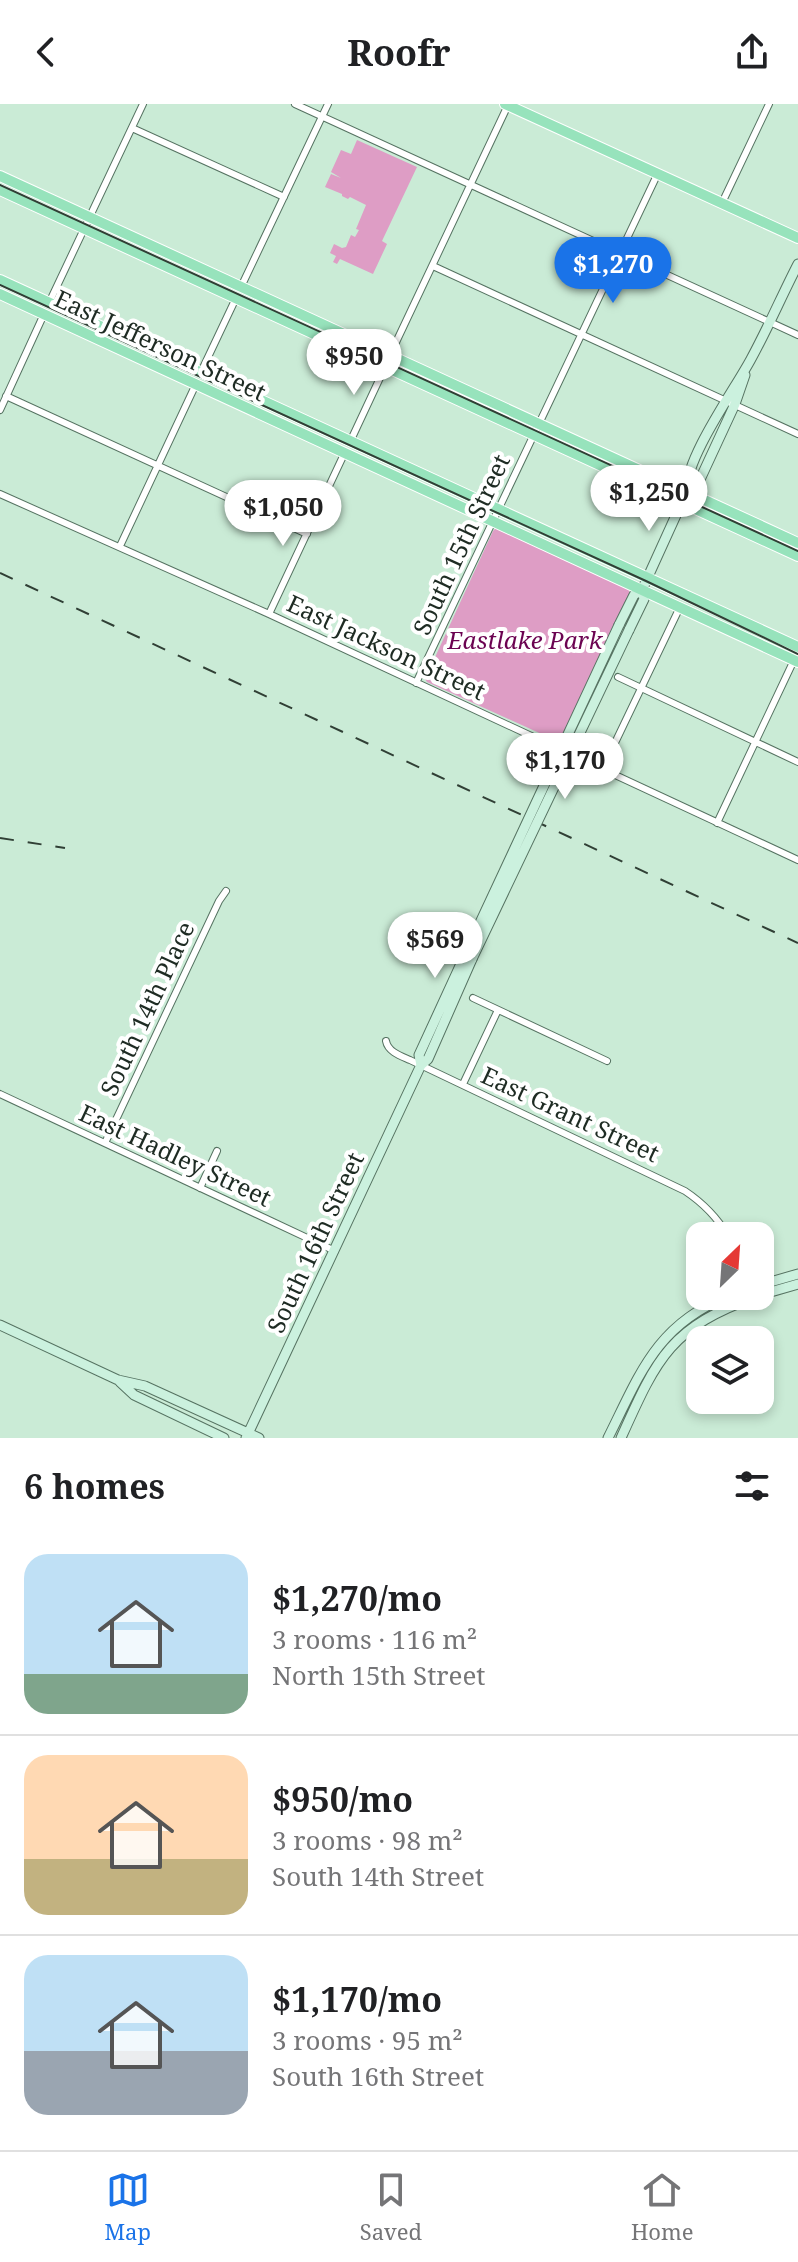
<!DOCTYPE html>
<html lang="en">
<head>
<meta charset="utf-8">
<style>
	body { margin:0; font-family:"Noto Serif",serif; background:#f2f2f2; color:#202124; height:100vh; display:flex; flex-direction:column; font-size:30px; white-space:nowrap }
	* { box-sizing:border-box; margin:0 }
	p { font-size:26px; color:#757577 }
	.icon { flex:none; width:44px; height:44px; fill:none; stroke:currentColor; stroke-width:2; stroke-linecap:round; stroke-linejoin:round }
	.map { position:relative; height:1334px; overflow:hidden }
	.side { display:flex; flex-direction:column; background:#fff; flex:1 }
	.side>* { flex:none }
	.needle { width:52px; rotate:25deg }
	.controls { position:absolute; left:686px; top:1118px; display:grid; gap:16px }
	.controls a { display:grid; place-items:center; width:88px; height:88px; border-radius:16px; background:#fff; box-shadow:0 4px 12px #0003; font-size:40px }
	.price { position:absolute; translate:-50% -68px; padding:0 18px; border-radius:28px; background:#fff; color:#222; font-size:26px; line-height:52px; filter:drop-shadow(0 2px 4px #0008) }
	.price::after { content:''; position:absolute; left:50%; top:48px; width:24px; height:18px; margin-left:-12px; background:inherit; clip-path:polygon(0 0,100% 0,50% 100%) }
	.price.active { background:#1a73e8; color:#fff }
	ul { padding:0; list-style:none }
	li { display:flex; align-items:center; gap:24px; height:200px; padding:0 24px }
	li+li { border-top:2px solid #e0e0e0 }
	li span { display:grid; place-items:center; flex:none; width:224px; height:160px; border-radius:24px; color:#555 }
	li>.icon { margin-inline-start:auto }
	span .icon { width:96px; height:96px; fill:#fffc; stroke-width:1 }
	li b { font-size:34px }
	h2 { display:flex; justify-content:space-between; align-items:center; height:96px; padding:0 24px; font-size:34px }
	header { display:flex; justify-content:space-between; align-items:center; height:104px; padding:0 24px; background:#fff; font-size:36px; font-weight:700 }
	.tabs { display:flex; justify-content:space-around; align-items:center; height:112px; border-top:2px solid #e0e0e0; background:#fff; font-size:22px; color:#757577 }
	.tabs a { display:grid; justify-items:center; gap:4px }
	.tabs .active { color:#1a73e8 }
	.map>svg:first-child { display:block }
	.green { fill:#de9dc5 }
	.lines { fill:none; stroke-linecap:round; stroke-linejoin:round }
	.street-casing { stroke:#567362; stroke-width:8 }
	.secondary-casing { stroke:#567362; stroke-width:11 }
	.primary-casing { stroke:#fff; stroke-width:12 }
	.street { stroke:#fff; stroke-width:6 }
	.secondary { stroke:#cbf1de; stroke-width:9 }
	.primary { stroke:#97e3bc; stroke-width:10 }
	.tram { stroke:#303f35; stroke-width:2 }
	.rail { stroke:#303f35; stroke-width:2; stroke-dasharray:14 14; stroke-linecap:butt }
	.secondary-bridge-casing { stroke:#567362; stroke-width:11; stroke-linecap:butt }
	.secondary-bridge { stroke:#cbf1de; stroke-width:9 }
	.labels { text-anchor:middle; stroke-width:8; stroke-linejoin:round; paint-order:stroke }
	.street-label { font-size:24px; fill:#1e2b23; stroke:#fff }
	.park-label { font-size:24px; font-style:italic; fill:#6b0351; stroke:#fff }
</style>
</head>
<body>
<header><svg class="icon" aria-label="back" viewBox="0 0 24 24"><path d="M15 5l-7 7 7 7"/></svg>Roofr<svg class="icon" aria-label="share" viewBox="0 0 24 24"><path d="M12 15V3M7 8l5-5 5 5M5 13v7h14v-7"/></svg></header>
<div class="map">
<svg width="798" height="1334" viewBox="0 0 798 1334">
	<rect width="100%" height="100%" fill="#caebd6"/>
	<path class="green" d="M357 36 417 63 382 137 387 140 373 170 340 155 337 160 333 158 336 152 330 149 334 140 342 144 346 143 351 131 355 133 359 126 356 125 366 101 350 93 348 95 342 92V90L325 83 331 70 341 74 331 68 341 46 351 50Z
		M497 423 628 483 630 490 559 638 427 578 425 575 493 427Z"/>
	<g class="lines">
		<defs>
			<path id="street" d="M295 0 798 231
				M132 24 284 93
				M722 99 769 0
				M433 162 798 330
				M241 183 328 0
				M49 199 143 0
				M390 251 508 1
				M201 268 236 194
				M6 292 307 430
				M0 306 44 210
				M350 338 386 261
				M0 390 269 510 798 756
				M120 442 196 280
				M269 510 345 348
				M618 573 798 658
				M416 579 658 69
				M602 666 680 503
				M717 719 794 556
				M473 894 607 957
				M386 937C388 948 401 952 410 956L685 1087C703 1099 717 1113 728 1132
				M463 980 498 906
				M0 990 335 1147
				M105 1039 219 797 226 787
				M200 1084 217 1047"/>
			<path id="secondary" d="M687 387 697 382 735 300 745 271
				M619 521 634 491 642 486
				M629 526 644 495 642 486 687 387C684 356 735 285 751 255 768 224 782 191 798 160
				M421 961 419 951 465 851
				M760 1181 798 1170
				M760 1191 798 1180
				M0 1221 118 1276 145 1282 259 1334
				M120 1278 134 1291 224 1334
				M246 1334 421 961 428 955 472 855
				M608 1334C640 1270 656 1221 728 1192
				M621 1334C657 1254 670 1223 758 1192"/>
			<path id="primary" d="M505 0 798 134
				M0 72 798 439
				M0 86 798 452
				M0 176 798 543
				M0 190 798 558"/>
		</defs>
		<use href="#street" class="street-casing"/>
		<use href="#secondary" class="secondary-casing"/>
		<use href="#primary" class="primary-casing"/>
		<use href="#street" class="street"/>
		<use href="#secondary" class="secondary"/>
		<use href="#primary" class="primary"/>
		<path class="tram" d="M0 81 798 447
			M0 181 646 477 798 550"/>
		<path class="rail" d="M0 469 798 839
			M0 734 65 744"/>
		<defs>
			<path id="secondary-bridge" d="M465 851 619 521
				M472 855 629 526"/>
		</defs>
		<use href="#secondary-bridge" class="secondary-bridge-casing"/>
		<use href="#secondary-bridge" class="secondary-bridge"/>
	</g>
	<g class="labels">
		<g class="street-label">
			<text transform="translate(160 242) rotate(25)" y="8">East Jefferson Street</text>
			<text transform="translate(462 441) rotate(-65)" y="8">South 15th Street</text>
			<text transform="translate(386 544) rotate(25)" y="8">East Jackson Street</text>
			<text transform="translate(148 905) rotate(-65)" y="8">South 14th Place</text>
			<text transform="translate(570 1011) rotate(25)" y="8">East Grant Street</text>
			<text transform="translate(175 1052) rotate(25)" y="8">East Hadley Street</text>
			<text transform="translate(316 1139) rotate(-65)" y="8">South 16th Street</text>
		</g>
		<g class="park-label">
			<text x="525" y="545">Eastlake Park</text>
		</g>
	</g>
</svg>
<div class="controls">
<a><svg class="needle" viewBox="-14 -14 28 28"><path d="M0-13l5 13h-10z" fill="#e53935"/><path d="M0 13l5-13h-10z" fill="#757577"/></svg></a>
<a><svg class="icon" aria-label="layers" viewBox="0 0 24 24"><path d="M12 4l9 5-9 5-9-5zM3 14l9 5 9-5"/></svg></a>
</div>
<b class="price active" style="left:613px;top:201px">$1,270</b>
<b class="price" style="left:354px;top:293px">$950</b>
<b class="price" style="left:649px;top:429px">$1,250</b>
<b class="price" style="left:283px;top:444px">$1,050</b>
<b class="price" style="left:565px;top:697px">$1,170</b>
<b class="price" style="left:435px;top:876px">$569</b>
</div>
<section class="side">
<h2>6 homes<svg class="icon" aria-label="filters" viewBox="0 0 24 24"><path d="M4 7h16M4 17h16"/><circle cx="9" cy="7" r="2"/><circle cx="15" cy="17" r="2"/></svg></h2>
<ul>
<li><span style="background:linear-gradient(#bfe0f5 75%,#7fa58c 0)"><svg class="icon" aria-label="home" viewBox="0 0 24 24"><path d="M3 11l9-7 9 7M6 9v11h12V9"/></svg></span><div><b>$1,270/mo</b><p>3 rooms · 116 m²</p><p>North 15th Street</p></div></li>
<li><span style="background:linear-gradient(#ffd9b3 65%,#c2b280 0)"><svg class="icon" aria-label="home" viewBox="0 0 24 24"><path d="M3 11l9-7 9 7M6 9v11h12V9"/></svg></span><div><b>$950/mo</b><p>3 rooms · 98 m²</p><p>South 14th Street</p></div></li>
<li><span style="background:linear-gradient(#bfe0f5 60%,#9aa5b1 0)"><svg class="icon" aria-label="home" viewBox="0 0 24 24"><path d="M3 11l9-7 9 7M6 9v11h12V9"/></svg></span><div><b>$1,170/mo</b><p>3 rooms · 95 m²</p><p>South 16th Street</p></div></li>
</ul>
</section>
<nav class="tabs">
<a class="active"><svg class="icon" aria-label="map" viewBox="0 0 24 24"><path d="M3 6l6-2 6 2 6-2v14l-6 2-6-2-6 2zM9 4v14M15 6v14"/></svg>Map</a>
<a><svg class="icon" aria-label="saved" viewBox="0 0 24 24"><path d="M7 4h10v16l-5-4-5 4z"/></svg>Saved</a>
<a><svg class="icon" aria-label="home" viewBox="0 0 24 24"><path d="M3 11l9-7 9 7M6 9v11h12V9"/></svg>Home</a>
</nav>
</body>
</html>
